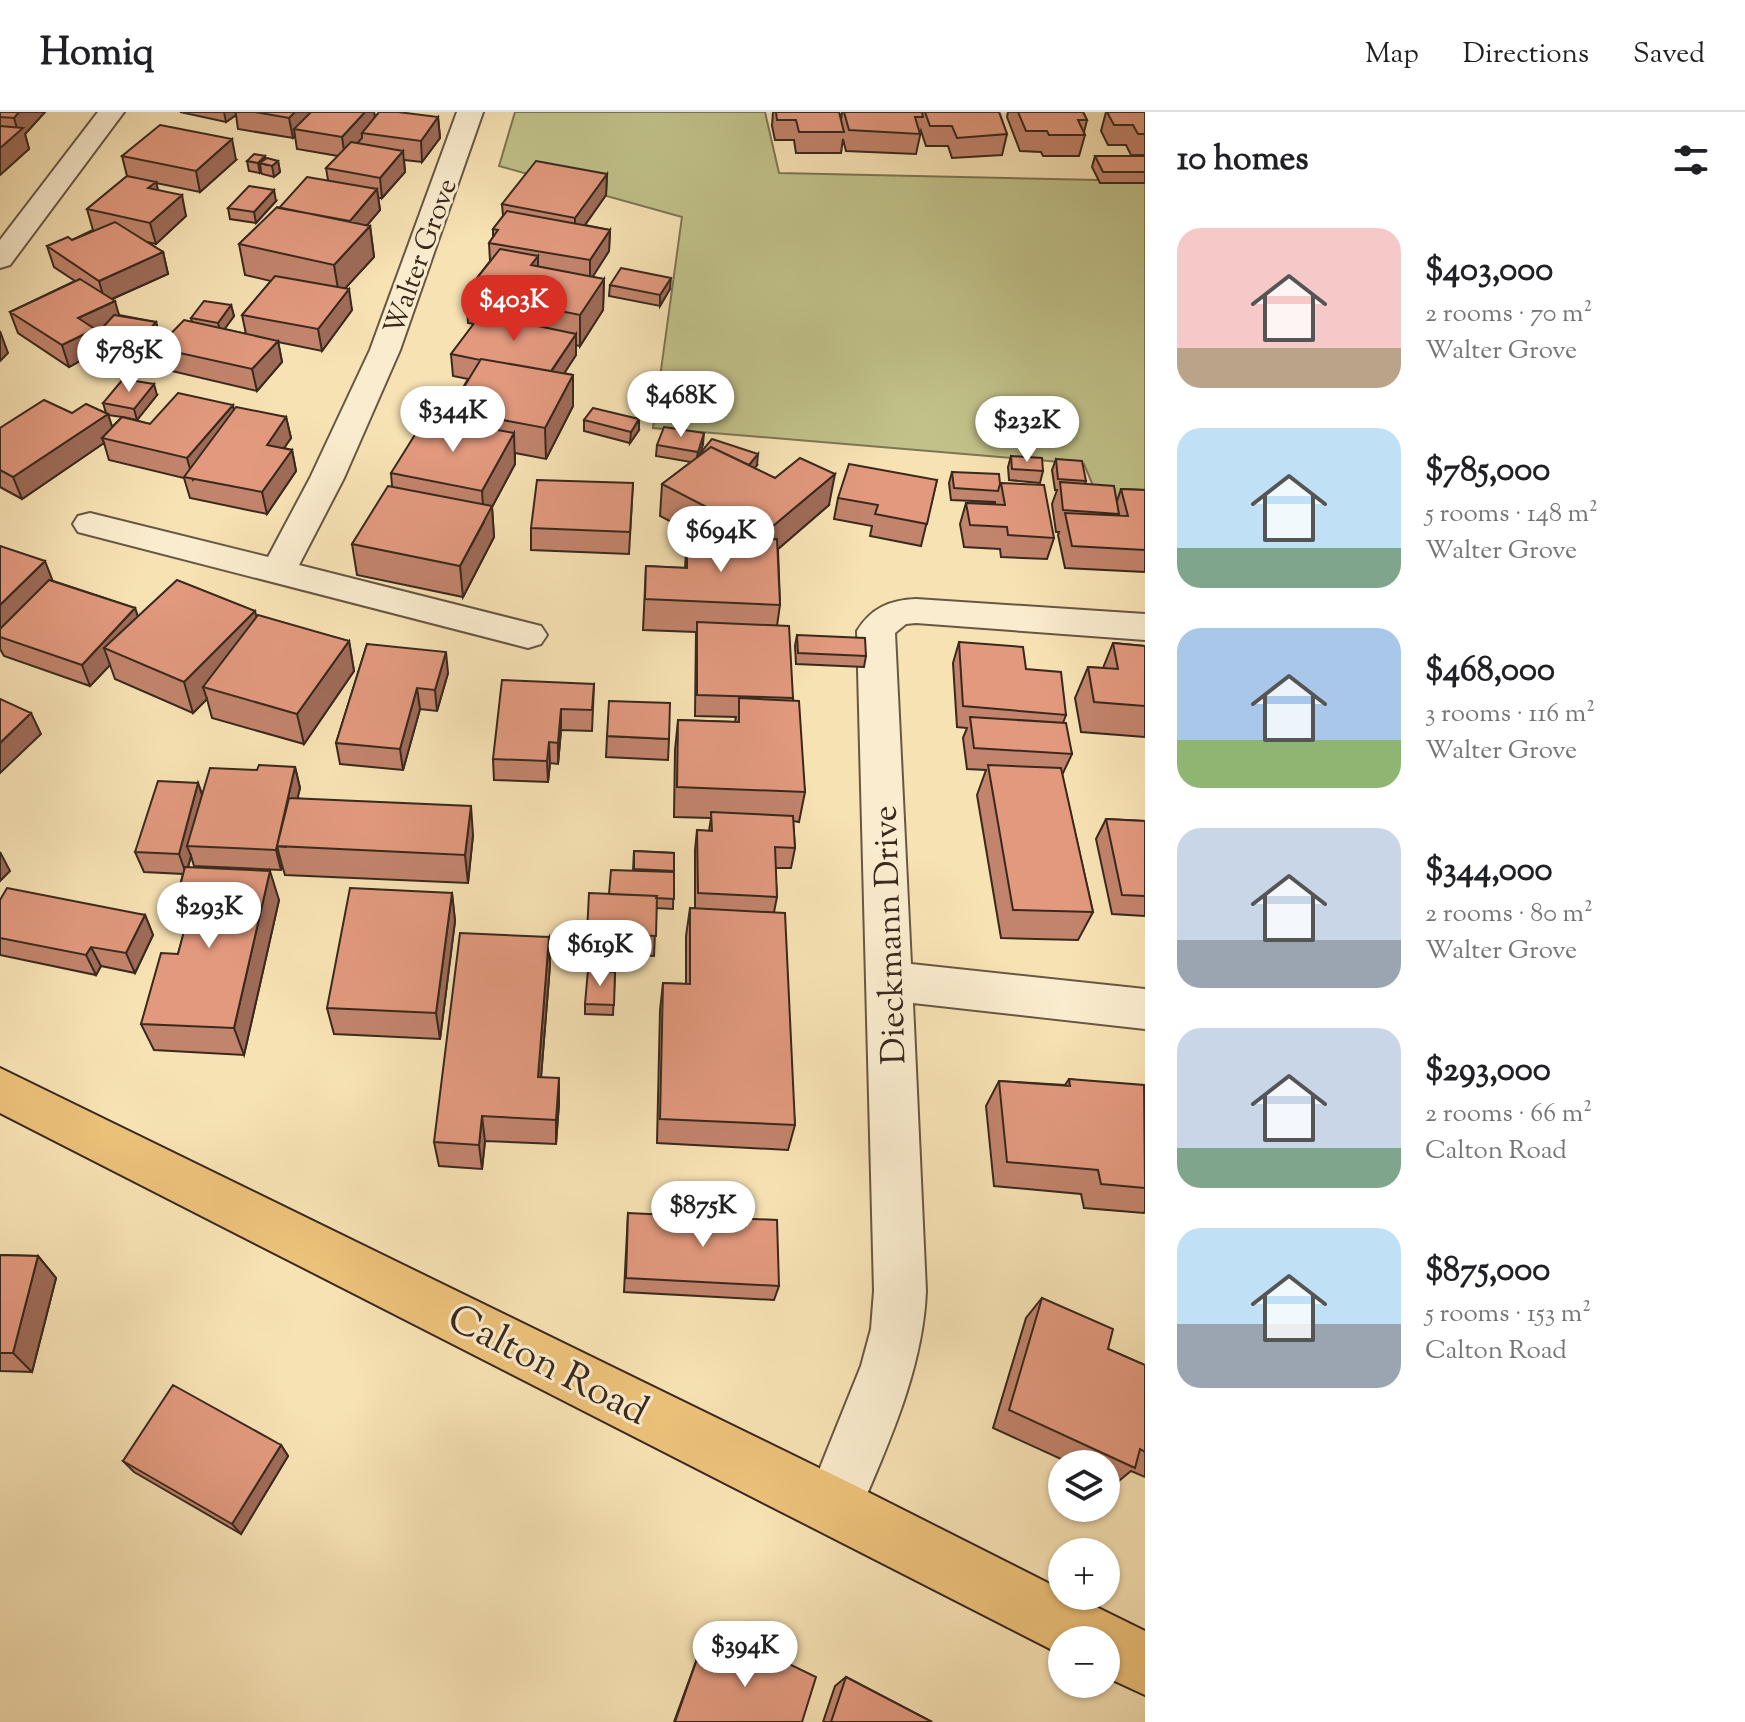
<!DOCTYPE html>
<html lang="en">
<head>
<meta charset="utf-8">
<style>
	body { margin:0; font-family:"Sorts Mill Goudy",serif; background:#f6f6f6; color:#202124; height:100vh; display:flex; flex-direction:column; font-size:30px; white-space:nowrap }
	* { box-sizing:border-box; margin:0 }
	p { font-size:26px; color:#757577 }
	.icon { flex:none; width:44px; height:44px; fill:none; stroke:currentColor; stroke-width:2; stroke-linecap:round; stroke-linejoin:round }
	.map { position:relative; flex:1; overflow:hidden }
	.sheet { display:flex; flex-direction:column; background:#fff; width:600px }
	.sheet>* { flex:none }
	.controls { position:absolute; left:1048px; top:1338px; display:grid; gap:16px }
	.controls a { display:grid; place-items:center; width:72px; height:72px; border-radius:50%; background:#fff; box-shadow:0 2px 6px #0004; font-size:40px }
	.price { position:absolute; translate:-50% -68px; padding:0 18px; border-radius:28px; background:#fff; color:#222; font-size:26px; line-height:52px; filter:drop-shadow(0 2px 4px #0008) }
	.price::after { content:''; position:absolute; left:50%; top:48px; width:24px; height:18px; margin-left:-12px; background:inherit; clip-path:polygon(0 0,100% 0,50% 100%) }
	.price.selected { background:#d93025; color:#fff }
	ul { padding:0; list-style:none }
	li { display:flex; align-items:center; gap:24px; height:200px; padding:0 32px }
	li span { display:grid; place-items:center; flex:none; width:224px; height:160px; border-radius:24px; color:#555 }
	li>.icon { margin-inline-start:auto }
	span .icon { width:96px; height:96px; fill:#fffc; stroke-width:1 }
	li b { font-size:34px }
	h2 { display:flex; justify-content:space-between; align-items:center; height:96px; padding:0 32px; font-size:34px }
	header { display:flex; align-items:center; gap:48px; box-sizing:border-box; height:112px; padding:0 40px; background:#fff; border-bottom:2px solid #e0e0e0 }
	header strong { font-size:38px }
	nav { display:flex; gap:44px; margin-inline-start:auto; font-size:28px }
	main { display:flex; flex:1; min-height:0 }
	.map>svg:first-child { display:block }
	.green { fill:#c1c28a; stroke:#7d7654; stroke-width:2 }
	.lines { fill:none; stroke-linecap:round; stroke-linejoin:round }
	.minor-casing { stroke:#685744; stroke-width:4 }
	.major-casing { stroke:#39291e; stroke-width:4 }
	.minor { fill:#faecce; fill-rule:evenodd }
	.major { fill:#ecc17a; fill-rule:evenodd }
	.wall { fill:#c2846c; stroke:#39291e; stroke-width:2; fill-rule:evenodd }
	.shaded-wall { fill:#9e6b58; stroke:#39291e; stroke-width:2 }
	.building { fill:#e2997e; stroke:#39291e; stroke-width:2 }
	.labels { text-anchor:middle; stroke-width:6; stroke-linejoin:round; paint-order:stroke }
	.far-street-label { font-size:28px; fill:#39291e; stroke:#faecce }
	.street-label { font-size:34px; fill:#39291e; stroke:#faecce }
	.near-street-label { font-size:40px; fill:#39291e; stroke:#faecce }
</style>
</head>
<body>
<header>
<strong>Homiq</strong>
<nav><a>Map</a><a>Directions</a><a>Saved</a></nav>
</header>
<main>
<div class="map">
<svg width="1145" height="1610" viewBox="0 0 1145 1610">
	<rect width="100%" height="100%" fill="#f7e2b4"/>
	<filter id="stains"><feTurbulence type="fractalNoise" baseFrequency=".0025" numOctaves="4"/><feColorMatrix values="0 0 0 0 .2 0 0 0 0 .09 0 0 0 0 .02 0 0 0 .5 -.17"/></filter>
	<radialGradient id="worn" r=".72"><stop offset=".6" stop-color="#630" stop-opacity="0"/><stop offset="1" stop-color="#630" stop-opacity=".3"/></radialGradient>
	<path class="green" d="M515 0H765L779 61 1145 69V392L1099 388 1084 352 653 316 682 105 499 54Z"/>
	<g class="lines">
		<defs>
			<path id="minor" d="M98 0H124L10 153 0 156V128Z
				M457 0H483L400 238 344 366 299 453 541 514 547 523 541 532 528 536 78 420 73 412 78 404 90 401 268 445 310 366 370 238Z
				M916 487 1145 502V528L916 511 906 512 895 521 911 852 1145 877V917L913 891 926 1179C923 1260 885 1339 854 1413L834 1422 814 1413 805 1393 861 1254 871 1217 874 1179 857 519C871 496 890 488 916 487Z"/>
			<path id="major" d="M0 956 854 1373 1062 1478V1484H1074L1145 1519V1583L1106 1565V1528H1062V1543L0 1001Z"/>
		</defs>
		<use href="#minor" class="minor-casing"/>
		<use href="#major" class="major-casing"/>
		<use href="#minor" class="minor"/>
		<use href="#major" class="major"/>
	</g>
	<path class="wall" d="M0 0H45L25 22 29 37 0 63Z
		M180 0H374L375 5H438L440 26 422 50 404 48 405 60 382 86H378L380 98 366 114H370L374 145 345 176 352 198 322 239 278 230 282 250 257 279 163 257 157 236 133 265 91 257 87 245 69 255 18 221 10 200 75 169 54 155 47 134 72 128 93 118 87 97 127 64 122 44 236 48 200 80 156 71 158 78 186 104 156 132 147 130 163 140 168 162 112 187 119 203 156 210 161 231 192 210 191 206 231 193 234 204 224 217 246 222 242 203 271 169 245 163 239 132 279 96 328 68 326 56 338 44 297 37 295 24 293 26 238 17 236 3 226 10Z
		M773 0H839L841 8 842 0H999L1007 22 1002 43 952 46 948 34H926L921 19 916 42 846 39 843 27 841 41H796L794 28H775L772 14Z
		M1008 0H1083L1087 8 1084 20 1085 23 1079 44H1043L1041 40 1020 39 1007 5Z
		M1106 0H1145V43H1131L1126 33H1108L1101 19Z
		M1095 44 1145 60V71H1100L1092 55Z
		M266 47 278 49 280 60 274 65 262 62 261 60 260 61 249 59 247 49Z
		M607 62 606 83 585 113 610 118 609 139 592 165 604 167 603 198 580 234 576 233V243L564 261 573 263V294L546 347 515 341V352L492 395 494 425 463 485 357 463 352 432 392 374 391 361 450 309V298L468 267 453 264 451 242 474 212 468 211 466 180 490 149 489 131 493 125V117L503 104 502 92Z
		M276 89 256 111 230 107 228 96Z
		M610 173 670 177 660 194 609 184Z
		M157 283 137 308 123 305 150 312 234 299 286 305 291 326 284 336 292 338 296 359 267 402 190 386 184 366 109 348 104 331 22 387 0 375V316L72 301H106L103 291ZM108 303 122 305 112 315Z
		M584 308 639 318 630 331 584 319Z
		M703 332 700 341 757 353 754 356 829 393 778 437 780 493 777 514 793 586 805 680 799 710 793 709 795 736 791 756H775L777 785 774 800 795 1013 788 1038 657 1031 660 898 663 871 686 872V824L690 796 695 797V738L697 718 709 719 711 706 674 705 675 638 678 608 735 610 736 605 695 604 696 520 643 518 646 454 685 456 687 428H706L660 404 662 372 691 350 656 344 657 333Z
		M1011 344 1043 359 1040 371 1009 368 1008 355Z
		M1056 347 1086 369 1085 372 1117 389 1121 377 1145 378V460L1065 456 1058 423 1059 420H1056L1052 392 1057 378H1055L1052 358Z
		M952 360 1000 372 1054 426 1047 447 1001 445 1000 437 964 435 960 412 966 391 995 392V390L951 388 949 371Z
		M937 368 921 434 870 424 872 414 834 407 838 386Z
		M633 371 629 442 531 438V416Z
		M0 434 53 469 135 496 138 505H257L349 529 354 559 304 632 212 606 207 587 193 601 115 567 110 553 90 574 4 544 0 537Z
		M797 523 866 544 864 555 796 552 795 534Z
		M959 530 1026 557 1066 603 1063 611 1072 642 1062 663 1093 800 1078 828 1001 826 977 683 986 658 967 657 963 626 967 616 957 615 953 551Z
		M1113 531 1145 534V625L1081 620 1075 586 1088 555 1103 556Z
		M367 532 448 561 437 599 420 597 403 658 340 652 336 631Z
		M594 572 592 619 561 618 558 652 550 651 548 670 494 668 493 647Z
		M607 624 669 627 668 648 606 645Z
		M295 655 300 676 297 686 473 723 468 771 285 763 282 753 281 758 194 754 191 744 188 755 279 788 244 943 154 938 141 912 178 842 186 814 176 789 183 762 144 760 135 740 198 671 202 682 257 658Z
		M1106 707 1145 709V804L1112 802 1096 727Z
		M634 739 674 741 673 797 656 796 654 844 586 840 587 821 609 782 633 759Z
		M452 781 455 809 440 927 334 922 327 896Z
		M0 788 145 803 153 823 135 861 101 854 96 863 0 843Z
		M549 825 550 853 541 965 559 991 556 1032 485 1029 482 1057 439 1054 434 1030Z
		M615 860 613 903 585 902V892Z
		M1069 967 1145 979V1099L1144 1101 1084 1096 1081 1082 994 1074 986 994 999 969 1065 973Z
		M628 1101 779 1174 774 1188 624 1180Z
		M0 1143 38 1144 56 1166 32 1260 0 1259Z
		M1042 1186 1108 1237 1145 1253V1365L1131 1359 1115 1372 1106 1367V1352H1072L993 1316 1026 1206Z
		M281 1333 288 1344 241 1422 134 1360 123 1349Z
		M703 1530 738 1547 746 1531 802 1610H674Z
		M846 1565 932 1610H823L835 1574Z"/>
	<path class="shaded-wall" d="M19 0H45L25 22 29 37 0 63V36L18 20 14 6Z
		M224 0H235L236 3 226 10Z
		M295 0H319L294 17 295 24 293 26 289 6Z
		M365 0H374L376 12 362 21V26L345 45 342 25Z
		M438 5 440 26 422 50 421 29Z
		M232 27 236 48 200 80 196 59Z
		M403 39 405 60 382 86 380 66Z
		M265 44 267 53 260 51 261 60 260 61 258 51Z
		M278 49 280 60 274 65 272 54Z
		M607 62 606 83 575 127V106Z
		M156 70 161 90 148 76Z
		M377 77 380 98 353 130 350 109Z
		M274 78 276 89 256 111 254 100Z
		M182 83 186 104 156 132 150 111Z
		M370 114 374 145 339 183 334 153Z
		M610 118 609 139 590 169V148Z
		M163 140 168 162 105 190 99 169Z
		M538 144V174L531 153Z
		M671 166 670 177 660 194V183Z
		M604 167 603 198 580 234V203Z
		M349 177 352 198 322 239 318 217Z
		M115 189 121 210 84 236 87 245 69 255 62 233 78 206Z
		M231 193 234 204 221 222 218 211Z
		M156 210 161 231 133 265 127 243Z
		M0 219 8 241 0 249Z
		M576 222V243L549 285V263Z
		M278 229 282 250 257 279 252 257Z
		M573 263V294L546 347 545 316Z
		M154 272 157 283 137 308 134 297Z
		M233 293 237 315 193 368 187 346Z
		M108 302 115 324 102 326 104 331 22 387 13 365Z
		M286 305 291 326 271 355 267 333Z
		M639 307V318L630 331 631 320Z
		M514 321 515 352 492 395 494 425 463 485 460 454 484 410 482 379Z
		M704 321 703 332 699 346 697 345 698 340Z
		M292 338 296 359 267 402 262 380Z
		M758 342 757 353 742 372 743 361Z
		M835 362 829 393 763 450 767 419Z
		M726 398 722 429 717 433 720 402Z
		M45 449 57 480 0 525V493Z
		M135 496 142 517 104 536 110 553 90 574 82 553Z
		M255 499 263 530 203 575 207 587 193 601 184 570Z
		M349 529 354 559 304 632 297 602Z
		M446 540 448 561 437 599 435 578Z
		M417 576 420 597 403 658 400 637Z
		M561 597V618L558 652V631Z
		M31 601 41 622 0 661V631Z
		M549 630 550 651 548 670 547 649Z
		M295 655 300 676 286 735 277 734 282 753 281 758 276 738Z
		M198 671 205 692 187 734 191 744 186 762 179 742Z
		M471 694 473 723 468 771 465 743Z
		M0 740 10 759 0 769Z
		M270 759 279 788 244 943 234 916Z
		M452 781 455 809 440 927 436 901Z
		M145 803 153 823 135 861 126 841Z
		M549 825 550 853 539 990 538 965Z
		M91 835 101 854 96 863 86 843Z
		M559 966V991L556 1032V1008Z
		M482 1004 485 1029 482 1057 479 1033Z
		M38 1144 56 1166 32 1260 13 1241Z
		M281 1333 288 1344 241 1422 232 1412Z"/>
	<path class="building" d="M0 0H19L14 6 0 5Z
		M255 0H295L289 6Z
		M311 0H365L342 25 294 17Z
		M379 0H398L438 5 421 29 362 21Z
		M776 0H839L844 20H799L796 8H777Z
		M844 0H922L923 5H915L920 22 849 18Z
		M925 0H999L1007 22 957 26 952 14H930Z
		M1018 0H1083L1087 8H1078L1085 23H1049L1047 19H1026Z
		M1107 0H1145V22H1138L1133 13H1114Z
		M160 13 232 27 196 59 122 44Z
		M0 14 23 16 0 36Z
		M351 30 403 39 380 66 326 56Z
		M254 42 265 44 258 51 247 49Z
		M1095 44H1145V60H1103Z
		M267 46 278 49 272 54 260 51Z
		M536 49 607 62 575 106 502 92Z
		M127 64 156 70 148 76 182 83 150 111 87 97Z
		M307 65 377 77 350 109 279 96Z
		M249 74 274 78 254 100 228 96Z
		M277 95 370 114 334 153 239 132Z
		M507 99 610 118 590 148 489 131 498 118 493 117Z
		M115 110 163 140 99 169 47 134 68 125 72 128Z
		M500 137 538 144 531 153 604 167 580 203 466 180Z
		M621 156 671 166 660 183 610 173Z
		M275 164 349 177 318 217 242 203Z
		M80 167 115 189 78 206 95 217 62 233 10 200Z
		M204 189 231 193 218 211 191 206Z
		M481 202 576 222 551 259 481 247 480 248 451 242Z
		M114 203 156 210 127 243 84 236Z
		M184 208 278 229 252 257 157 236Z
		M481 247 573 263 545 316 450 298Z
		M123 267 154 272 134 297 103 291Z
		M178 281 233 293 187 346 102 326 122 305 150 312Z
		M44 288 72 301 86 292 108 302 13 365 0 358V316Z
		M236 295 286 305 267 333 292 338 262 380 184 365Z
		M593 296 639 307 631 320 584 308Z
		M426 305 514 321 482 379 391 361Z
		M664 315 704 321 698 340 657 333Z
		M712 327 758 342 749 353 711 335 697 345Z
		M711 335 775 366 800 346 835 362 767 419 726 398 720 402 662 372Z
		M1011 344 1042 346 1043 359 1012 357Z
		M1056 347 1082 349 1086 369 1058 367Z
		M849 352 937 368 927 412 875 402 878 393 838 386Z
		M952 360 999 362 1000 372 998 379 954 376Z
		M537 368 633 371 630 420 531 416Z
		M1060 370 1114 374 1119 402 1063 398Z
		M1001 371 1044 373 1054 426 1008 423 1007 415 970 413 966 391 1005 393Z
		M388 374 492 394 460 454 352 432Z
		M1121 377 1145 378V438L1072 434 1065 401 1128 404Z
		M777 427 780 493 645 487 646 454 687 456V428Z
		M0 434 45 449 0 493Z
		M49 468 135 496 82 553 0 525V517Z
		M177 468 255 499 184 570 104 536Z
		M258 503 349 529 297 602 203 575Z
		M697 510 789 514 793 586 697 583Z
		M797 523 865 526 866 544 798 541Z
		M959 530 1023 535 1026 557 1061 560 1066 603 963 594Z
		M1113 531 1145 534V594L1094 590 1088 555 1118 557Z
		M367 532 446 540 435 578 417 576 400 637 336 631Z
		M502 568 594 572 592 598 561 597 558 631 549 630 547 649 493 647Z
		M739 586 799 589 805 680 677 675 678 608 739 610Z
		M0 587 31 601 0 631Z
		M609 589 670 591 669 627 607 624Z
		M970 605 1066 611 1072 642 974 636Z
		M259 653 295 655 276 738 187 734 210 656 257 658Z
		M988 653 1061 656 1093 800 1013 798Z
		M158 669 198 671 179 742 135 740Z
		M289 686 471 694 465 743 277 734Z
		M711 700 793 704 795 736 775 735 777 785 698 781 697 718 712 719Z
		M1106 707 1145 709V784L1122 783Z
		M634 739 674 741V759L634 757Z
		M185 755 270 759 234 916 141 912 161 841 178 842 192 789H176Z
		M611 758 674 760V787L656 786 657 784 609 782Z
		M7 776 145 803 126 841 91 835 86 843 0 826V788Z
		M350 776 452 781 436 901 327 896Z
		M589 781 657 784 656 824 587 821Z
		M690 796 785 801 795 1013 660 1007 663 871 690 872Z
		M460 821 549 825 538 965 559 966 556 1008 482 1004 479 1033 434 1030Z
		M588 858 615 860 614 893 585 892Z
		M1069 967 1144 973 1145 1076 1101 1072 1098 1058 1007 1050 999 969 1070 974Z
		M628 1101 777 1108 779 1174 626 1166Z
		M0 1143 38 1144 13 1241H0Z
		M1042 1186 1113 1217 1108 1237 1145 1253V1340L1140 1337 1135 1356 1009 1298Z
		M173 1273 281 1333 232 1412 123 1349Z
		M703 1530 740 1548 746 1531 816 1565 802 1610H675Z
		M846 1565 932 1610H831Z"/>
	<g class="labels">
		<g class="far-street-label">
			<text transform="translate(419 144) rotate(-70)" y="10">Walter Grove</text>
		</g>
		<g class="street-label">
			<text transform="translate(888 823) rotate(-92)" y="12">Dieckmann Drive</text>
		</g>
		<g class="near-street-label">
			<text transform="translate(549 1251) rotate(27)" y="14">Calton Road</text>
		</g>
	</g>
	<rect width="100%" height="100%" filter="url(#stains)"/>
	<rect width="100%" height="100%" fill="url(#worn)"/>
</svg>
<div class="controls">
<a><svg class="icon" aria-label="layers" viewBox="0 0 24 24"><path d="M12 4l9 5-9 5-9-5zM3 14l9 5 9-5"/></svg></a>
<a>+</a>
<a>−</a>
</div>
<b class="price selected" style="left:514px;top:231px">$403K</b>
<b class="price" style="left:129px;top:282px">$785K</b>
<b class="price" style="left:681px;top:327px">$468K</b>
<b class="price" style="left:453px;top:342px">$344K</b>
<b class="price" style="left:1027px;top:352px">$232K</b>
<b class="price" style="left:721px;top:462px">$694K</b>
<b class="price" style="left:209px;top:838px">$293K</b>
<b class="price" style="left:600px;top:876px">$619K</b>
<b class="price" style="left:703px;top:1137px">$875K</b>
<b class="price" style="left:745px;top:1577px">$394K</b>
</div>
<section class="sheet">
<h2>10 homes<svg class="icon" aria-label="filters" viewBox="0 0 24 24"><path d="M4 7h16M4 17h16"/><circle cx="9" cy="7" r="2"/><circle cx="15" cy="17" r="2"/></svg></h2>
<ul>
<li><span style="background:linear-gradient(#f6c9c9 75%,#b9a48a 0)"><svg class="icon" aria-label="home" viewBox="0 0 24 24"><path d="M3 11l9-7 9 7M6 9v11h12V9"/></svg></span><div><b>$403,000</b><p>2 rooms · 70 m²</p><p>Walter Grove</p></div></li>
<li><span style="background:linear-gradient(#bfe0f5 75%,#7fa58c 0)"><svg class="icon" aria-label="home" viewBox="0 0 24 24"><path d="M3 11l9-7 9 7M6 9v11h12V9"/></svg></span><div><b>$785,000</b><p>5 rooms · 148 m²</p><p>Walter Grove</p></div></li>
<li><span style="background:linear-gradient(#a9c7e8 70%,#8fb573 0)"><svg class="icon" aria-label="home" viewBox="0 0 24 24"><path d="M3 11l9-7 9 7M6 9v11h12V9"/></svg></span><div><b>$468,000</b><p>3 rooms · 116 m²</p><p>Walter Grove</p></div></li>
<li><span style="background:linear-gradient(#c9d6e8 70%,#9aa5b1 0)"><svg class="icon" aria-label="home" viewBox="0 0 24 24"><path d="M3 11l9-7 9 7M6 9v11h12V9"/></svg></span><div><b>$344,000</b><p>2 rooms · 80 m²</p><p>Walter Grove</p></div></li>
<li><span style="background:linear-gradient(#c9d6e8 75%,#7fa58c 0)"><svg class="icon" aria-label="home" viewBox="0 0 24 24"><path d="M3 11l9-7 9 7M6 9v11h12V9"/></svg></span><div><b>$293,000</b><p>2 rooms · 66 m²</p><p>Calton Road</p></div></li>
<li><span style="background:linear-gradient(#bfe0f5 60%,#9aa5b1 0)"><svg class="icon" aria-label="home" viewBox="0 0 24 24"><path d="M3 11l9-7 9 7M6 9v11h12V9"/></svg></span><div><b>$875,000</b><p>5 rooms · 153 m²</p><p>Calton Road</p></div></li>
</ul>
</section>
</main>
</body>
</html>
